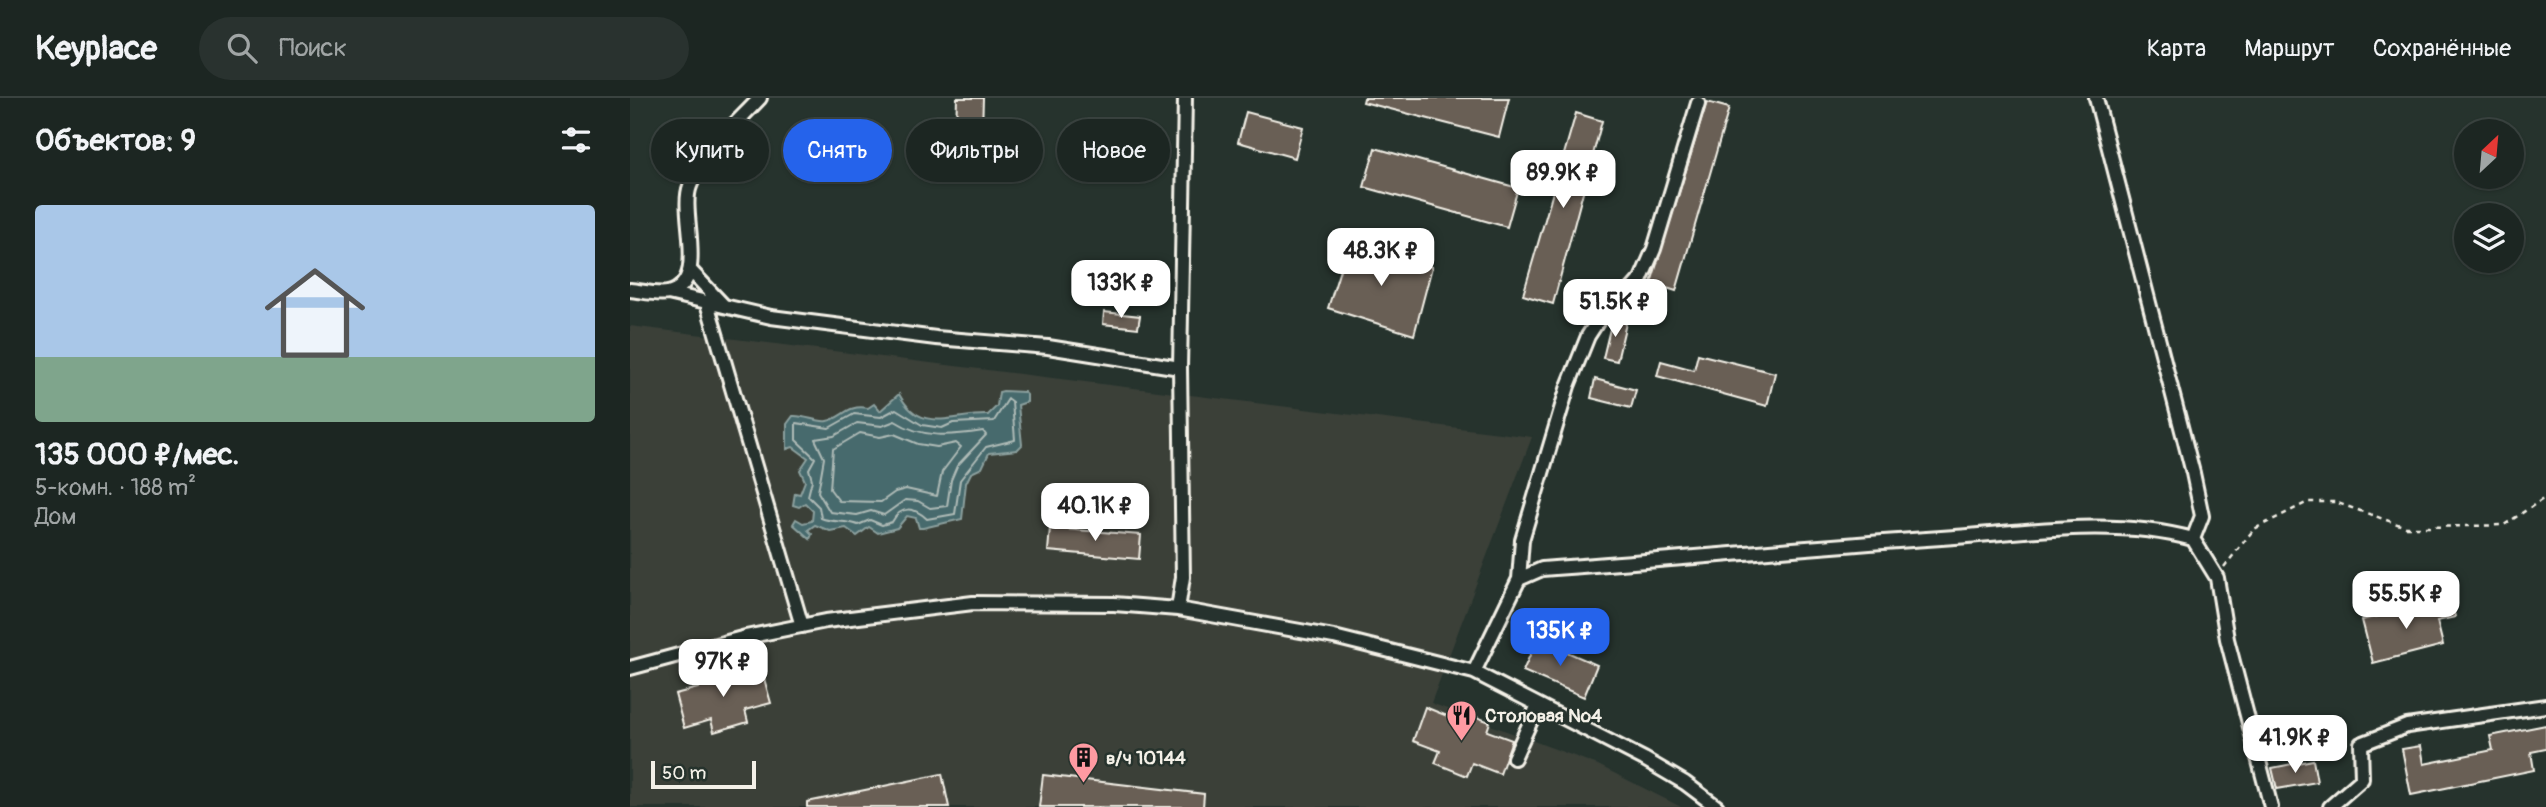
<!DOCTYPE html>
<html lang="ru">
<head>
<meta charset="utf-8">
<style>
	body { margin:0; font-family:Pangolin,sans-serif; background:#29322f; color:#f1f3f6; height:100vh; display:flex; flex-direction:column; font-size:26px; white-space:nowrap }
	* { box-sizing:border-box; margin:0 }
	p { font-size:23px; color:#a0a5a5 }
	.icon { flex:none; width:38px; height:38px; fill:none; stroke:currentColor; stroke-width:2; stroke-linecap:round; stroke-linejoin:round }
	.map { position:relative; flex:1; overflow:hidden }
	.details { display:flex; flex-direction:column; background:#1c2622; width:630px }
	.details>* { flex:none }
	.banner { position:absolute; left:21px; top:21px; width:665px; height:63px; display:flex; gap:14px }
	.needle { width:46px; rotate:26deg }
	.controls { position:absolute; left:1824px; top:21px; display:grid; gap:14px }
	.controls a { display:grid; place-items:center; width:70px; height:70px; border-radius:50%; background:#1c2622; box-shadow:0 2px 5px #0004,0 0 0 2px #3a4340; font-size:35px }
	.scale { position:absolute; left:21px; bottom:18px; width:105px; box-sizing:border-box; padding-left:7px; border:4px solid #f4f1e8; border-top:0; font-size:19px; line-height:24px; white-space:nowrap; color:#f4f1e8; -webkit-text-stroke:5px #26332d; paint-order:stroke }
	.price { position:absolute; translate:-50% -60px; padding:0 16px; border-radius:14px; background:#fff; color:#222; font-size:23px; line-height:46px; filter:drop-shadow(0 2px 4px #0008) }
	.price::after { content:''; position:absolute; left:50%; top:42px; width:21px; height:16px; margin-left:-10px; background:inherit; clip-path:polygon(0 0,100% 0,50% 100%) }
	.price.current { background:#2563eb; color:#fff }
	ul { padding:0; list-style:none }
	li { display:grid; align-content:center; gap:14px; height:371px; padding:0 35px }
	li span { display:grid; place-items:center; height:217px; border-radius:7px; color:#555 }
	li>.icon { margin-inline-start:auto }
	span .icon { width:126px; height:126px; fill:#fffc; stroke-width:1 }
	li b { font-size:30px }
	h2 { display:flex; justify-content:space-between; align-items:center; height:84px; padding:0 35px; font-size:30px }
	.tag { padding:0 24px; border-radius:32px; background:#1c2622; box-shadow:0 2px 5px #0004,0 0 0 2px #3a4340; font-size:24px; line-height:63px }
	.tag.current { background:#2563eb; color:#fff }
	header { display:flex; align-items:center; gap:42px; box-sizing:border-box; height:98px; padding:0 35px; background:#1c2622; border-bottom:2px solid #3a4340 }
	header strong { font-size:33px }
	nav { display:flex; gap:38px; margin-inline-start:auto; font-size:24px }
	.search { width:490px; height:63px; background:#29322f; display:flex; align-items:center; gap:18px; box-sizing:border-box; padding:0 24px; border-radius:38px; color:#a0a5a5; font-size:26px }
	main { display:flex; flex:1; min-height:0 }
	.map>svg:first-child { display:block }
	.built { fill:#3a4039 }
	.water { fill:#476a6d; stroke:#8ca09e; stroke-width:2 }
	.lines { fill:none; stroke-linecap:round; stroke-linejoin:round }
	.shore { stroke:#afbbb7; stroke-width:2 }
	.building { fill:#695e54; stroke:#f4f1e8; stroke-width:2 }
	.street-casing { stroke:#f4f1e8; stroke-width:18 }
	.path { stroke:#f4f1e8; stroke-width:2.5; stroke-dasharray:5 5; stroke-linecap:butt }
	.street { stroke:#26332d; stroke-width:12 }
	.labels { text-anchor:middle; stroke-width:5; stroke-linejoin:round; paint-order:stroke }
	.poi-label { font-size:19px; font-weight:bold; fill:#f4f1e8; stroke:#26332d; text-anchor:start }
</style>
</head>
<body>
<header>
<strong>Keyplace</strong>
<div class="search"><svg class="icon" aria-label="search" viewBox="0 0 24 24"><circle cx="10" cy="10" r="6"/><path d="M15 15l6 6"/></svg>Поиск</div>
<nav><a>Карта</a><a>Маршрут</a><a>Сохранённые</a></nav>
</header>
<main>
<section class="details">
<h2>Объектов: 9<svg class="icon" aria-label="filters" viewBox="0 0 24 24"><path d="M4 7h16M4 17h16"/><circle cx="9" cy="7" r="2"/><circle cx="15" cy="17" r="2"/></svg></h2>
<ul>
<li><span style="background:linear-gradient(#a9c7e8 70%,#7fa58c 0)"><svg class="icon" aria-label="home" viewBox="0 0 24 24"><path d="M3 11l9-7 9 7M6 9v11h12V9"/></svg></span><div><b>135 000 ₽/мес.</b><p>5-комн. · 188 m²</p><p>Дом</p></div></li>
</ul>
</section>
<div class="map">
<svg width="1916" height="709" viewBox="0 0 1916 709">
	<rect width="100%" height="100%" fill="#26332d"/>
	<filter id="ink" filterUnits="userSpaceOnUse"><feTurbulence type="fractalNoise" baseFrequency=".0143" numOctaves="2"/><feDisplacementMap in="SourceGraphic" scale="14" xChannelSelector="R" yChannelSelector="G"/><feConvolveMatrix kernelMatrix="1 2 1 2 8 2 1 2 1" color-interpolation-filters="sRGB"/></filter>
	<g filter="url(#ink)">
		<path class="built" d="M0 228 902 339 801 605 968 667 1051 709H0Z"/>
		<path class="water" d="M373 293 394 294 397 297V304L388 307 392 347 387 352 359 355 352 370 341 375 336 385 332 421 293 430H289L286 420 277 418 267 430 248 435 239 429 227 438 216 430 200 433 185 427 178 432 182 436 180 441 163 426 166 421 173 425 182 423 183 413 175 405 169 409 163 407 165 395 170 396 175 383 170 372 178 360 163 349 157 351V326L163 318C174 317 189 325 197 323 213 320 217 306 238 310L244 306 250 313 269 296C291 337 321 316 358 317L367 308 369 294Z"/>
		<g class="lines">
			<path class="shore" d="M378 301 382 304 385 342 356 349 330 382 325 416 297 421C284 409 271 407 262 424L252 427 240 422 228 427C215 422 203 425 191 420L189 409 178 398 182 382 179 371 185 360 166 342V325L199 330 224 316 251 319 266 311 292 327 312 330 323 325 364 323Z
				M265 323C293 341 321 338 353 333L356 337 327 368 321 382 317 408 300 410 288 403 275 402 254 417 241 413 227 417 200 414 188 394 194 360 185 341 204 338 227 325 252 328Z
				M230 335 250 339 264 336 288 346 307 349 326 345 331 349 312 374 307 398 276 391 265 394 251 404 209 403 200 391 203 351Z"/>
		</g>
		<path class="building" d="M327 0H353L352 32 326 31Z
			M734 0H879L869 39 733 4Z
			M1077 4 1099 10 1046 193 1021 185Z
			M616 14 673 29 665 60 608 44Z
			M946 15 972 23 923 206 893 197Z
			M745 50 888 90 877 129 734 89Z
			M719 143 802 169 784 237 698 210Z
			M474 214 510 218 508 230 473 226Z
			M983 218 997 221 987 263 973 260Z
			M1068 256 1145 275 1137 308 1027 278 1031 263 1064 272Z
			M965 281 1006 292 1001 310 961 300Z
			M420 430 511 437 509 461 418 453Z
			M1821 501 1825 519 1807 523 1813 547 1743 565 1732 522Z
			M907 541 967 567 954 599 893 573Z
			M100 570 103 578 131 570 141 605 115 612 118 624 84 634 81 622 54 630 45 596 68 590 66 579Z
			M795 609 822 620 825 611 860 624 857 633 882 642 870 676 842 665 837 678 805 665 810 653 783 643Z
			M1916 627V651L1901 654 1904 672 1781 697 1772 651 1791 648 1794 666 1863 652 1860 638Z
			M1683 662 1687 684 1647 691 1642 670Z
			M312 676 319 709H177V704Z
			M413 677 574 696 573 709H409Z"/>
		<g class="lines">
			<defs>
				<path id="street" d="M555 0 550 270 553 479 548 511 704 539 844 574 1014 661 1055 685 1087 709
					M1466 0 1563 375 1572 418 1563 441
					M61 173 94 208
					M0 192C11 193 27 197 38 195 80 185 49 116 60 88 72 54 106 26 130 0
					M38 195 141 219 306 240 418 249 550 270
					M77 205 172 528
					M889 481 912 471C1050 461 1187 448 1325 439 1403 433 1487 420 1563 441L1587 480 1597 541 1641 709
					M0 570 116 539 196 523 343 505 484 506 548 511
					M844 574 889 481 892 442 938 288 958 238 978 207 995 199 1011 181 1024 151 1068 5
					M884 660 908 607
					M1700 709 1732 681 1731 646 1777 628 1916 608"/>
			</defs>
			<use href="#street" class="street-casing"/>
			<path class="path" d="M1594 469 1624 431 1678 404H1705L1776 429H1799L1874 427 1916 399"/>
			<use href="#street" class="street"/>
		</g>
	</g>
	<defs>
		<symbol id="restaurant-pin" viewBox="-11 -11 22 30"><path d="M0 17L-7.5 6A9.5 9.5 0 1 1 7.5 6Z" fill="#ff9aa2" stroke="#26332d"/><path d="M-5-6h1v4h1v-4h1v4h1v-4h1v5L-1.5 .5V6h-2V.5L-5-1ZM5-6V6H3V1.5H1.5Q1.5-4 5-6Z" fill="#111"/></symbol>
		<symbol id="building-pin" viewBox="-11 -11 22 30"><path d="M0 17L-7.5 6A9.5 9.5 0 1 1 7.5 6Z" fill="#ff9aa2" stroke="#26332d"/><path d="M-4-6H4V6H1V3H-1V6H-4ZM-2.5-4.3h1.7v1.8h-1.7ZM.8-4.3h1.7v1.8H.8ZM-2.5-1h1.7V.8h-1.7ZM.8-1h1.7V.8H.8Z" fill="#111"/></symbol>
	</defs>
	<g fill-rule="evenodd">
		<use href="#restaurant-pin" x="814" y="600" width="35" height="47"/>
		<use href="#building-pin" x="436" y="642" width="35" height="47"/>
	</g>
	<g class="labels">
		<g class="poi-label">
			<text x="855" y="624">Столовая №4</text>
			<text x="476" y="666">в/ч 10144</text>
		</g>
	</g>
</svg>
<div class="controls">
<a><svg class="needle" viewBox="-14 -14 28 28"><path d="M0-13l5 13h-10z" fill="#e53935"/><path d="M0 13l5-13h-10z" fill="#a0a5a5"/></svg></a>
<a><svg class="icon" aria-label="layers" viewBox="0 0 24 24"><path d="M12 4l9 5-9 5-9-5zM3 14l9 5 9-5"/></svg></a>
</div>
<div class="scale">50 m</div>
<b class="price" style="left:933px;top:112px">89.9K ₽</b>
<b class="price" style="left:751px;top:190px">48.3K ₽</b>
<b class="price" style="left:491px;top:222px">133K ₽</b>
<b class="price" style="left:985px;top:241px">51.5K ₽</b>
<b class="price" style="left:465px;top:445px">40.1K ₽</b>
<b class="price" style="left:1776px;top:533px">55.5K ₽</b>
<b class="price current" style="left:930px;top:570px">135K ₽</b>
<b class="price" style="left:93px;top:601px">97K ₽</b>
<b class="price" style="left:1665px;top:677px">41.9K ₽</b>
<div class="banner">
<a class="tag">Купить</a>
<a class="tag current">Снять</a>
<a class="tag">Фильтры</a>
<a class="tag">Новое</a>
</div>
</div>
</main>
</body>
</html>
